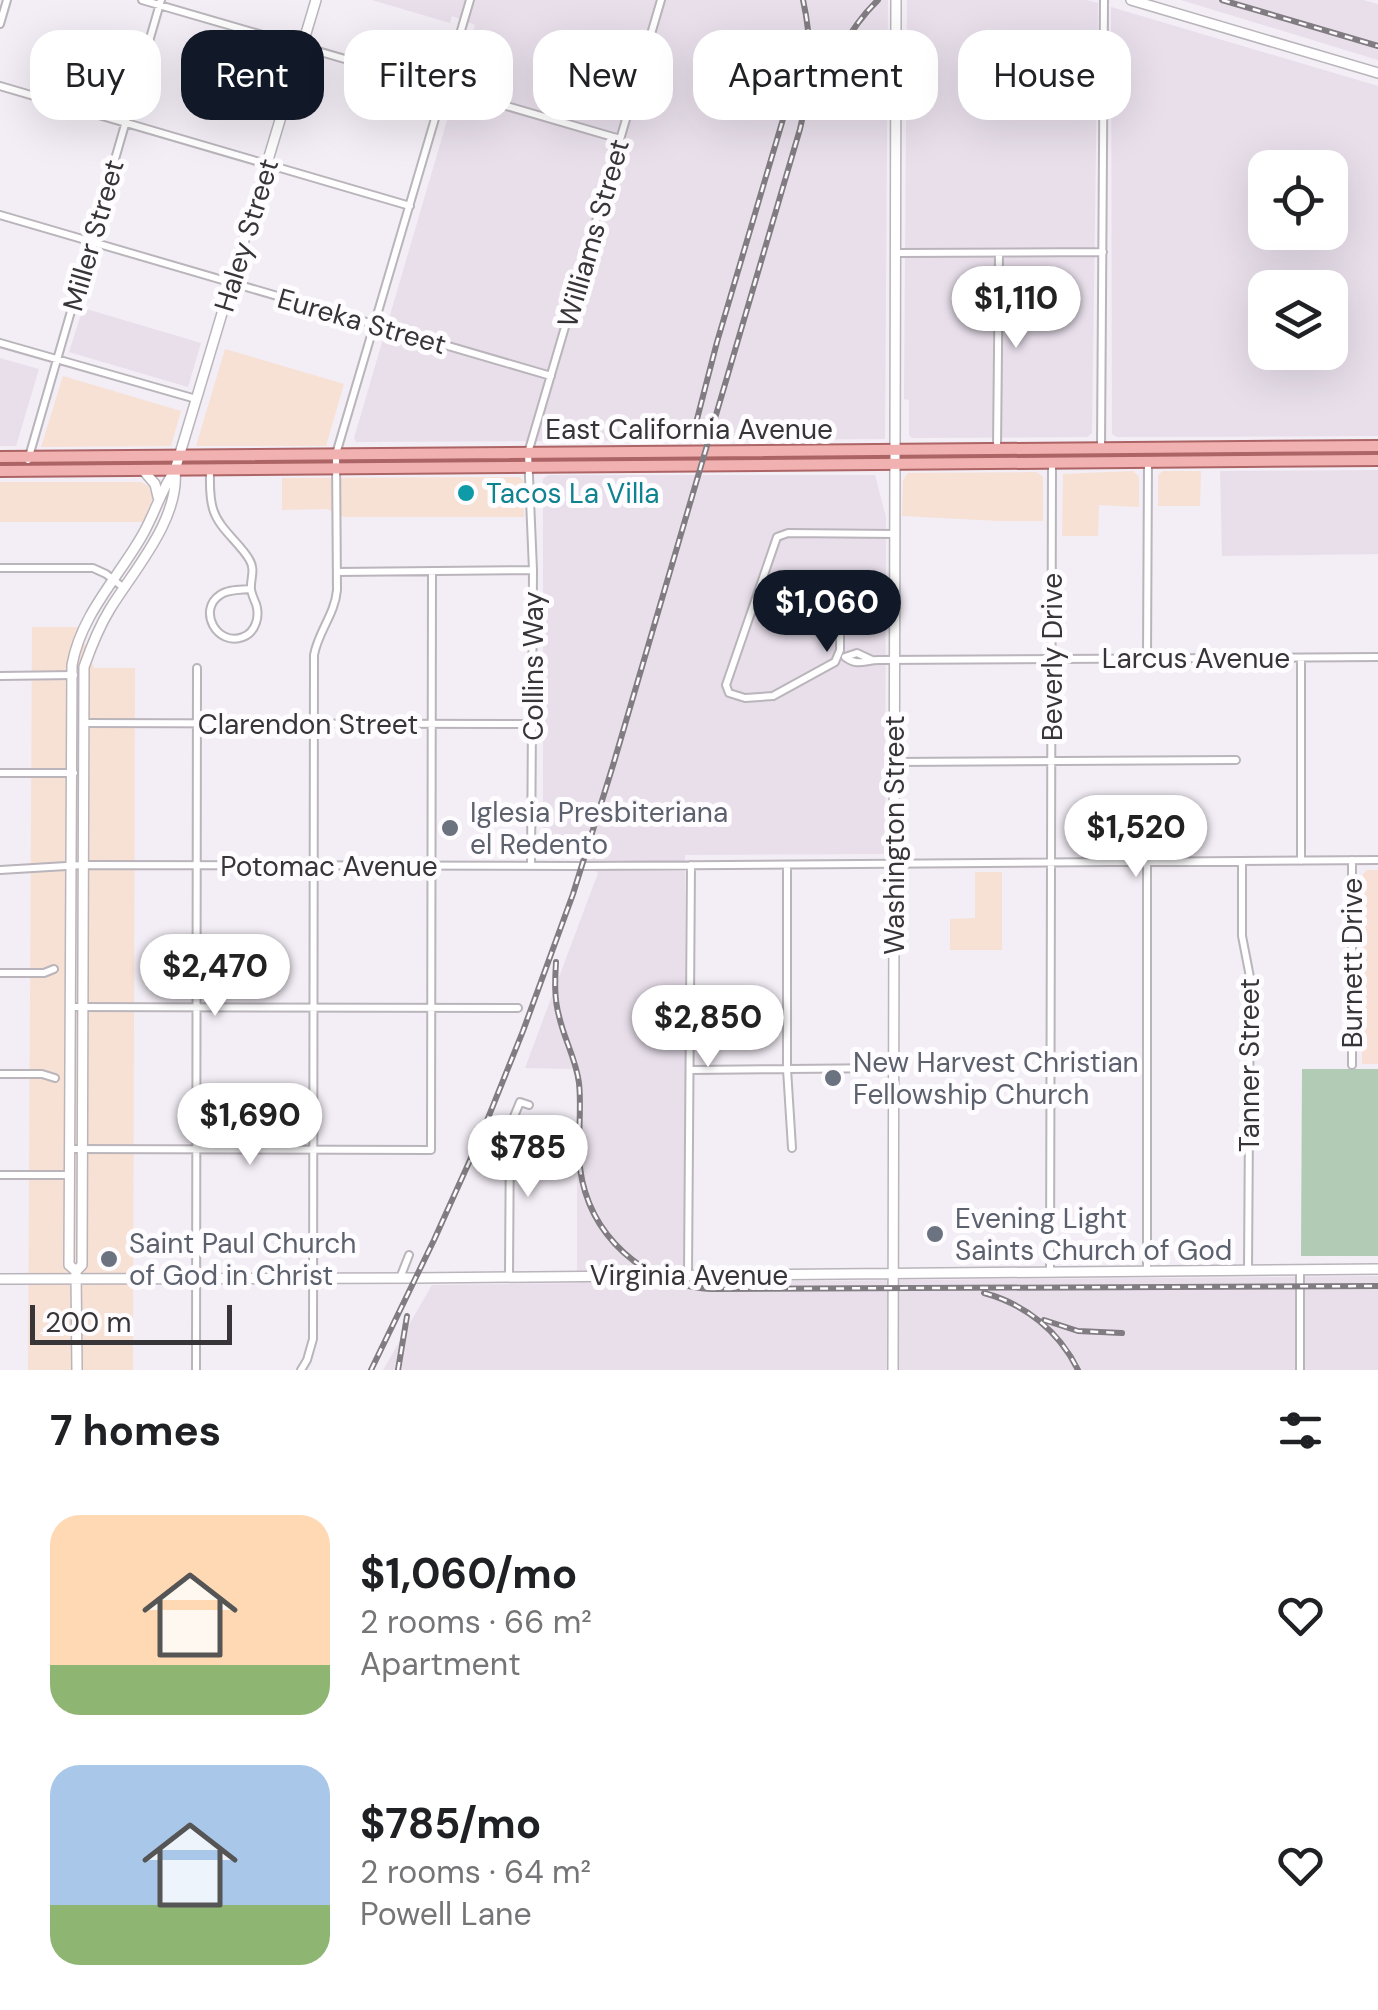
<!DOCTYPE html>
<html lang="en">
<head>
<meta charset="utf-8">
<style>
	body { margin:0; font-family:"DM Sans",sans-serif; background:#f2f2f2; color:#202124; height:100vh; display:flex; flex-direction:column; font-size:38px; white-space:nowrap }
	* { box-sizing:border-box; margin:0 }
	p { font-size:32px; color:#757577 }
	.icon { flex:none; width:55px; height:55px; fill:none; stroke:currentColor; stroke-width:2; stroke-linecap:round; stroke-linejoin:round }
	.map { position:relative; height:1370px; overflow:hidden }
	.drawer { display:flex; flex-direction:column; background:#fff; flex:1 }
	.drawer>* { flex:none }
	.banner { position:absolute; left:30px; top:30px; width:1320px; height:90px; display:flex; gap:20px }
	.tools { position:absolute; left:1248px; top:150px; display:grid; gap:20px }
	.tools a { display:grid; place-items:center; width:100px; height:100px; border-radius:20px; background:#fff; box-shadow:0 10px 40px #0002; font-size:50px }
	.scale { position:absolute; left:30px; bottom:25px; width:202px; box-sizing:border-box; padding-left:10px; border:5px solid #383538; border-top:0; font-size:28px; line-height:35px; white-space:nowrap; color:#383538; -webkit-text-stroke:8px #fefcff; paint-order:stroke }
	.price { position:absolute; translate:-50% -85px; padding:0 22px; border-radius:35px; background:#fff; color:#222; font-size:32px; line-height:65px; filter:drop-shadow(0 2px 5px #0008) }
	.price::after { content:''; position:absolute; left:50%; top:60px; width:30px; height:22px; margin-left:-15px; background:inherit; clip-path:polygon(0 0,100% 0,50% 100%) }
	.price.current { background:#111827; color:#fff }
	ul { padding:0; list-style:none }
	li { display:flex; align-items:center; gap:30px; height:250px; padding:0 50px }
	li span { display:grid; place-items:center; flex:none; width:280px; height:200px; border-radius:30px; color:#555 }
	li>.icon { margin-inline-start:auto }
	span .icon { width:120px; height:120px; fill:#fffc; stroke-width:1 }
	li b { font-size:42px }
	h2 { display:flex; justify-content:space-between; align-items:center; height:120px; padding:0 50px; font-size:42px }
	.tag { padding:0 35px; border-radius:30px; background:#fff; box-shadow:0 10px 40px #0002; font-size:35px; line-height:90px }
	.tag.current { background:#111827; color:#fff }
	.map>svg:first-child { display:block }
	.commercial { fill:#f7e1d4 }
	.built { fill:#e8dfeb; fill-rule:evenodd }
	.education { fill:#f8e0d7 }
	.green { fill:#b1cbb4 }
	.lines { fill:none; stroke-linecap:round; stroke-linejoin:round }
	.street-casing { stroke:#bab4bb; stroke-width:10 }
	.secondary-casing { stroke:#bab4bb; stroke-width:12 }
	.primary-casing { stroke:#ac6465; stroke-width:14 }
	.street { stroke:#fff; stroke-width:6 }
	.secondary { stroke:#fff; stroke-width:9 }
	.primary { stroke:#f2b1b1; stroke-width:10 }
	.rail-casing { stroke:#807c81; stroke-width:6 }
	.rail { stroke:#fefcff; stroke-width:2.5; stroke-dasharray:8; stroke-linecap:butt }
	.culture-dot { fill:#0f9aa8; stroke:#fefcff; stroke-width:4 }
	.worship-dot { fill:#6b7280; stroke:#fefcff; stroke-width:4 }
	.labels { text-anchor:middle; stroke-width:10; stroke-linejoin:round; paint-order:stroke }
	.street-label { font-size:28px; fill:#383538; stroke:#fefcff }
	.culture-label { font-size:28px; fill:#0d838f; stroke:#fefcff; text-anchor:start }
	.worship-label { font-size:28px; fill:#5b616d; stroke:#fefcff; text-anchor:start }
</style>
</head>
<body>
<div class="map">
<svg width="1378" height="1370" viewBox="0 0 1378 1370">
	<rect width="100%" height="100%" fill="#f3edf5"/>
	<path class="commercial" d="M225 349 344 384 326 446H196Z
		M63 376 181 411 171 446 41 447Z
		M1133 471 1139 477V507L1099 505 1098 536H1062L1063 474Z
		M1163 471H1201L1200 506H1158V475Z
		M1037 472 1043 477V521H1000L902 516 903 480 908 473Z
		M520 477 524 482V517H344L327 509 282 510V478Z
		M0 482H140L149 486 153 498 143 522H0Z
		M32 627H78L94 668H135L133 1370H28Z
		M975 872H1002V950H950V919L975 918Z"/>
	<path class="built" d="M372 0H888L885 439 356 442 354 438 475 25 452 16 450 23Z
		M907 0H1087L1098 3 1092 433 1087 437 912 438 909 435V400L904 399Z
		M1181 0H1363L1378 4V60Z
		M1111 7 1378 86V436L1117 437 1112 434ZM1265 168H1330V232H1265ZM1265 288H1330V352H1265Z
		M83 308 201 343 188 387 69 352Z
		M0 358 39 369 16 446H0Z
		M1378 470V554L1222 556 1220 471Z
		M548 475H875L886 517 885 854 685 855V1282L1378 1276V1370H383L432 1285 577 1283V1090L574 1069 525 1068 598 873 572 854H549L543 848V479Z"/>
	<path class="education" d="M1367 870H1378V1064H1362L1363 874Z"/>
	<path class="green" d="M1302 1069H1378V1256H1301Z"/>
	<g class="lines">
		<defs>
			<path id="street" d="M142 0 620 139
				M0 24 7 0
				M0 86 410 206
				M0 215 551 376
				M896 253 1103 252
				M0 343 196 399
				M1101 447 1104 0
				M997 448 999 253
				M28 460 161 0
				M210 470C210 483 209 496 213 509 219 529 239 542 249 559 256 570 250 579 251 589 251 592 255 602 256 604 260 616 256 632 243 637 217 647 197 610 220 595 228 589 241 590 250 589
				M0 568H93L106 574 124 588
				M337 572 533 570
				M840 601V650L835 662 773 696 745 698 729 693 726 685 777 537 788 533 895 534
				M1147 658 1148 461
				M1301 658V861
				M872 660 857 653 845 657C858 667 865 660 879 660L1378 657
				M0 676 74 675
				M84 723 533 724
				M894 762 1236 760
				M0 773H74
				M1352 860V1065
				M1242 861V936L1250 977 1248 1270
				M787 865V1069L792 1148
				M531 866 533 570 528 453 661 0
				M0 870 83 865 582 866 1378 860
				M0 973H44L54 969
				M70 1007 518 1008
				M690 1070 894 1068
				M0 1074H42L55 1078
				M69 1149 431 1150 432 571
				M0 1175H69
				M1300 1270V1370
				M1147 1271V862
				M1050 1272 1052 463
				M688 1275 691 865
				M509 1276 510 1126 520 1102 529 1105
				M400 1278 409 1255
				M196 1370 197 668
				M301 1370 307 1360 313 1339 314 655C318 632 335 614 337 590L336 454 470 0"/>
			<path id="secondary" d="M1131 0 1378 73
				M143 470 155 484 158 497
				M76 1271 69 1265 72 665C81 614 119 577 143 534 155 513 161 490 175 470
				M0 1279 416 1278 1378 1269
				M77 1370 76 1271 82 1265 84 667C91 647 99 627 110 609 134 570 180 519 175 470L316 0
				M893 1370 896 0"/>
			<path id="primary" d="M0 457 1378 446
				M0 471 1378 460"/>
		</defs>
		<use href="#street" class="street-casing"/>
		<use href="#secondary" class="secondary-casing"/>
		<use href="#primary" class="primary-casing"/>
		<use href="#street" class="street"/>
		<use href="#secondary" class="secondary"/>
		<use href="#primary" class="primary"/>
		<defs>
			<path id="rail" d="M1222 0 1378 46
				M814 109C831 68 846 31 878 0
				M696 423 717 342 802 55
				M556 962C555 980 554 998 559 1016 564 1039 576 1059 579 1083 582 1111 577 1140 580 1168 589 1236 644 1285 711 1289L1378 1286
				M984 1293C1025 1304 1059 1331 1078 1370
				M1044 1320 1078 1331 1122 1333
				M371 1370 434 1240 480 1138 523 1031 573 894 614 762 800 129C811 86 813 44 803 0
				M398 1370 407 1316"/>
		</defs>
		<use href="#rail" class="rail-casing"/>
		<use href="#rail" class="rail"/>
	</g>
	<circle class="culture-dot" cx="466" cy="493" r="10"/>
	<g class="worship-dot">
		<circle cx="450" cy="828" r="10"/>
		<circle cx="833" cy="1078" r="10"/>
		<circle cx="935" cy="1234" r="10"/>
		<circle cx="109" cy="1259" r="10"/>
	</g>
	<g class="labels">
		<g class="street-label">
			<text transform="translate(593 233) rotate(-74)" y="10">Williams Street</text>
			<text transform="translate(93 235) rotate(-74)" y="10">Miller Street</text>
			<text transform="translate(246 235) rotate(-73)" y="10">Haley Street</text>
			<text transform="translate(362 321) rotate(16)" y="10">Eureka Street</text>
			<text x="689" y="439">East California Avenue</text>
			<text transform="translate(1052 657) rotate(-90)" y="10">Beverly Drive</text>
			<text x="1196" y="668">Larcus Avenue</text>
			<text transform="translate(533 666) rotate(-90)" y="10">Collins Way</text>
			<text x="308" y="734">Clarendon Street</text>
			<text transform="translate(894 835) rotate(-90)" y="10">Washington Street</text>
			<text x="329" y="876">Potomac Avenue</text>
			<text transform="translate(1352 963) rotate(-90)" y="10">Burnett Drive</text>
			<text transform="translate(1249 1065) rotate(-90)" y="10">Tanner Street</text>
			<text x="689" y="1285">Virginia Avenue</text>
		</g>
		<g class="culture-label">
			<text x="486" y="503">Tacos La Villa</text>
		</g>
		<g class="worship-label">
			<text x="470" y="822">Iglesia Presbiteriana<tspan x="470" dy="32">el Redento</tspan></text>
			<text x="853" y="1072">New Harvest Christian<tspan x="853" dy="32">Fellowship Church</tspan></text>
			<text x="955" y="1228">Evening Light<tspan x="955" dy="32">Saints Church of God</tspan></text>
			<text x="129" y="1253">Saint Paul Church<tspan x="129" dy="32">of God in Christ</tspan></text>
		</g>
	</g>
</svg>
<div class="tools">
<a><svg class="icon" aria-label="locate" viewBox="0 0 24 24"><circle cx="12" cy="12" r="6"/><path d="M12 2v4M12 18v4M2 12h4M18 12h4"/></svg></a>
<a><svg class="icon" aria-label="layers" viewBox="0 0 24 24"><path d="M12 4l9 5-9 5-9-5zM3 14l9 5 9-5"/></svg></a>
</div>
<div class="scale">200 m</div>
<b class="price" style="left:1016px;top:351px">$1,110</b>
<b class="price current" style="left:827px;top:655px">$1,060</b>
<b class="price" style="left:1136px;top:880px">$1,520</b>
<b class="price" style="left:215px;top:1019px">$2,470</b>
<b class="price" style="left:708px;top:1070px">$2,850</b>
<b class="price" style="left:250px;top:1168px">$1,690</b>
<b class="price" style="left:528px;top:1200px">$785</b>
<div class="banner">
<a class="tag">Buy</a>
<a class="tag current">Rent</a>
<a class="tag">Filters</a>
<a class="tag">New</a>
<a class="tag">Apartment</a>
<a class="tag">House</a>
</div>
</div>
<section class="drawer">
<h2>7 homes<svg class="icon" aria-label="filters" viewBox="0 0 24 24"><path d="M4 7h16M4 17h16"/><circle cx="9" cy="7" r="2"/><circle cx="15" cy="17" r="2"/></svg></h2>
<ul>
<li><span style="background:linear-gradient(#ffd9b3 75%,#8fb573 0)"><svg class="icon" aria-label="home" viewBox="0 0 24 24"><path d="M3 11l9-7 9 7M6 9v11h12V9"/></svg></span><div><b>$1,060/mo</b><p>2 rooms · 66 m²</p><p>Apartment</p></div><svg class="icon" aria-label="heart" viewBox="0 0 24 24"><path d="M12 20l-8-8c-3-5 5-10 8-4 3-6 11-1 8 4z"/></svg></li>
<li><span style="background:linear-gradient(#a9c7e8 70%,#8fb573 0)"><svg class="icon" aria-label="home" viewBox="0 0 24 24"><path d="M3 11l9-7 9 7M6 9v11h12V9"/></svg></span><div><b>$785/mo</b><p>2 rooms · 64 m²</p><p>Powell Lane</p></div><svg class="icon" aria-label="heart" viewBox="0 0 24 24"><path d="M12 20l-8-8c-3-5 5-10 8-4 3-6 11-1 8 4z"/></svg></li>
</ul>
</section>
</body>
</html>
